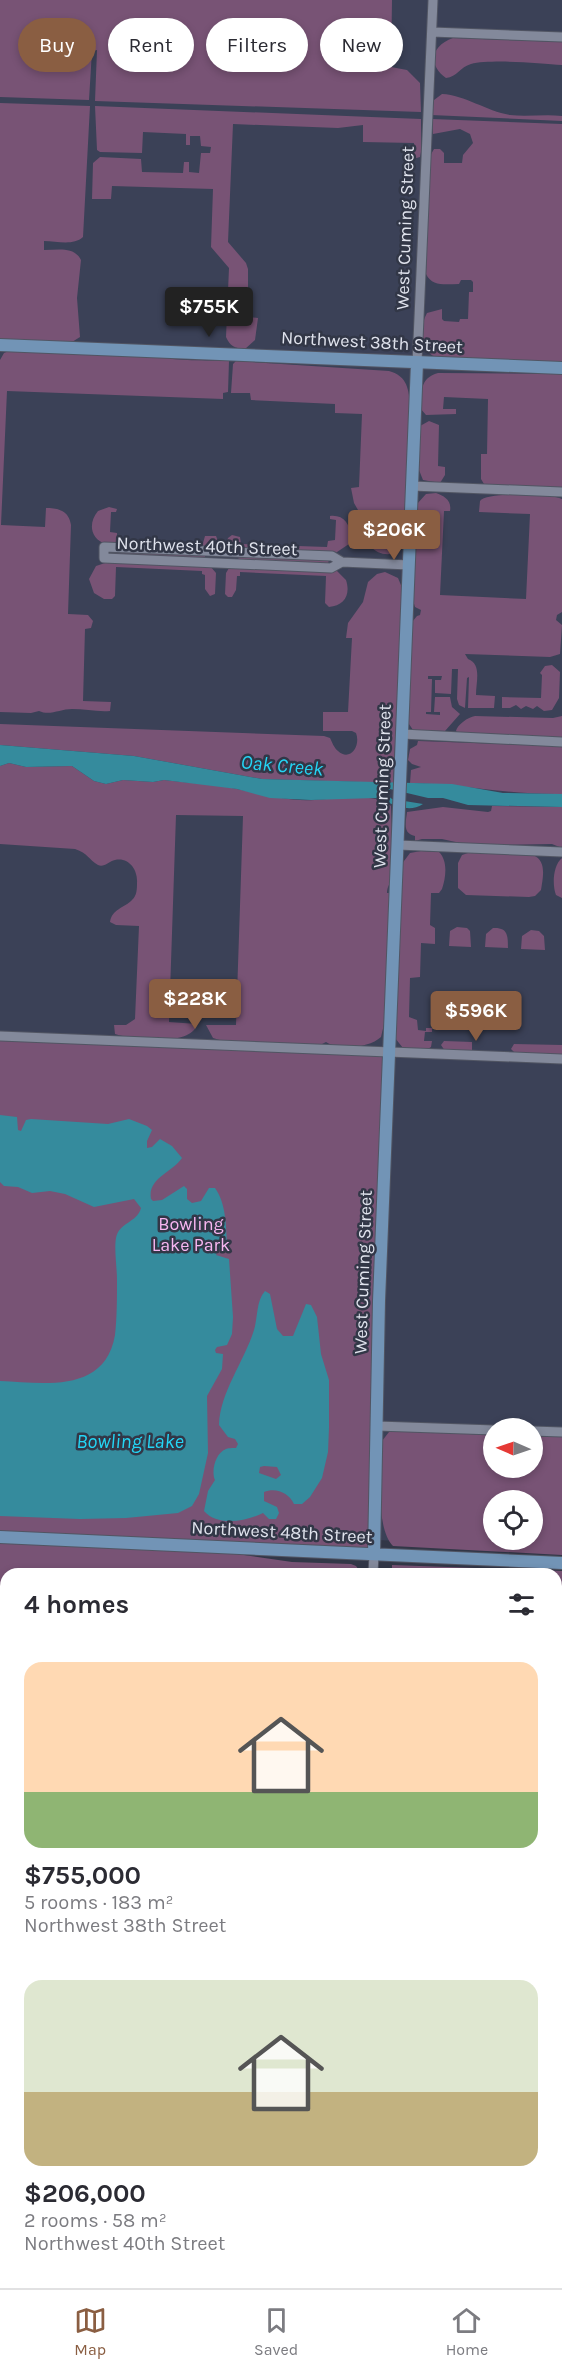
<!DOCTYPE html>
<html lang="en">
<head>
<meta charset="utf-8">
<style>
	body { margin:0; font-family:Karla,sans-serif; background:#f2f2f3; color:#2b2b33; height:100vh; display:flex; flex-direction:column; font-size:22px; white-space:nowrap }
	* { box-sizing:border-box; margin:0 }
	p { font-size:20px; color:#7c7c81 }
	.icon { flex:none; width:33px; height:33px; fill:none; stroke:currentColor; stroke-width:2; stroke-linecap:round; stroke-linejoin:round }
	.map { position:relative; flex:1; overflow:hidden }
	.details { position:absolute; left:0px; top:1568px; width:562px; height:722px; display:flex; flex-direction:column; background:#fff; border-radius:18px 18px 0 0; box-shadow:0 3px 9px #0003 }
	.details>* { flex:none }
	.hud { position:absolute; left:18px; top:18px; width:526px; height:54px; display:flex; gap:12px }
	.needle { width:39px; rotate:272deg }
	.fabs { position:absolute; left:483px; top:1418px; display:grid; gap:12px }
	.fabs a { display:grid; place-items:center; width:60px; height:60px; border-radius:50%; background:#fff; box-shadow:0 3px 9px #0003; font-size:30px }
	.price { position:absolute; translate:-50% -51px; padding:0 14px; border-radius:6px; background:#8a5e42; color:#fff; font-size:20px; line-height:39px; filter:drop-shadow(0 2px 3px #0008) }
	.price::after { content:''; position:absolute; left:50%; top:36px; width:18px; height:14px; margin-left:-9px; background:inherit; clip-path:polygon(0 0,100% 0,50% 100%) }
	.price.selected { background:#222; color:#fff }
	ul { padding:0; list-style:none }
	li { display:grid; align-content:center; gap:12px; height:318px; padding:0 24px }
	li span { display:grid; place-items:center; height:186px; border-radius:18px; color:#555 }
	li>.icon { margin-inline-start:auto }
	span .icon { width:108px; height:108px; fill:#fffc; stroke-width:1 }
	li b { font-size:26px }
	h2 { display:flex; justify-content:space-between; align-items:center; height:72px; padding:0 24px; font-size:26px }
	.chip { padding:0 21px; border-radius:27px; background:#fff; box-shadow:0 3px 9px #0003; font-size:21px; line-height:54px }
	.chip.selected { background:#8a5e42; color:#fff }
	.menu { display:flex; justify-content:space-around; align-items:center; height:84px; border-top:2px solid #e1e1e2; background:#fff; font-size:16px; color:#7c7c81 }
	.menu a { display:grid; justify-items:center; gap:3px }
	.menu .selected { color:#8a5e42 }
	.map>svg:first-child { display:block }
	.built { fill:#3b4157; fill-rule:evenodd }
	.green { fill:#785375; fill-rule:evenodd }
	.water { fill:#358b9d; fill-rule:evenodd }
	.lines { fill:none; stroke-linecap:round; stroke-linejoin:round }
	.street-casing { stroke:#515563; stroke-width:11 }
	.secondary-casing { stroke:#515563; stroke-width:14 }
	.street { stroke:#83899b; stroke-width:9 }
	.secondary { stroke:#7294b6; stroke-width:12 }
	.labels { text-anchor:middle; stroke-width:5; stroke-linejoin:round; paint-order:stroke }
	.street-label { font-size:18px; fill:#e0e3ed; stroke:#323747 }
	.park-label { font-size:18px; fill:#f8b6f2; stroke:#323747 }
	.water-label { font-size:20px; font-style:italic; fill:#24d5f5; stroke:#323747 }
</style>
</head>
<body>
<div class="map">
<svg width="562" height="2288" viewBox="0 0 562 2288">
	<rect width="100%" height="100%" fill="#323747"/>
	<path class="built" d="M0 0H562V1548L0 1524ZM494 1428H532V1467H494ZM494 1500H532V1539H494Z
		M556 1703H562V2210H556Z"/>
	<path class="green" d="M0 0H392L391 67 407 70 420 83 421 112 95 101 97 50 92 51 89 100 0 97Z
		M453 38 562 42V65C541 63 490 59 471 64 460 67 457 77 446 78 427 64 431 46 453 38Z
		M442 94C465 95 486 111 510 115 527 117 545 114 562 116V121L431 115 434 100Z
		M0 103 90 106 83 237C73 246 57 241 44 241V250C58 250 74 246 81 260L77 298 80 337 72 342 0 340Z
		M95 106 421 119V152L420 157 413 159 414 143 363 142V125L338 128 233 124 228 242 246 263 248 269V317L258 318 255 340 245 349C234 348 230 346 226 337L229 268 211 247 213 189 112 186 111 199H92L93 163 100 157 141 159 142 172 183 173 184 162H189V172L199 173 201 153H210L211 147 201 146 200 136H190V145H186V134L143 132 142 153 100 152 97 150Z
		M432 119 562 124V363L436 357C419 351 419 327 427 313L442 309V319L444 321 459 322 460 319H468L469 292H473V282L471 280H461L459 284C446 284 432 287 426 274L430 156 434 149H440L444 153V163H462L463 155 473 143 470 134 460 129 433 134Z
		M9 351 169 358C175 361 217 360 229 361L228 392 223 393V399L7 391 1 525 45 527 46 508C59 508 69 511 71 525L68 614 88 615 93 621 91 628 85 629 83 701 111 702 110 711C97 712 85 709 72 709 60 709 50 716 39 711L31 713 0 712V360L4 353Z
		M236 361 389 371C406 376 408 386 410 402L405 531 402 536 405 537C402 557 382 559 370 546L366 524 354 503 351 488 359 487 362 414 335 413V404L251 400 250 393H231L233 364Z
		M438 373 562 374V489L484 484 481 479V454H487L488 399 444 397 443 409H456V414L426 415 420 408C421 392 420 378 438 373Z
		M429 421 439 425 438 466 445 467V475L440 483 423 480 419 470 420 426Z
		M436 493C444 496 452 500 450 511H444L440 595 526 599 530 514 479 512 480 501C487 491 551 494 562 499V612L557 615 556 620 562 625 560 654 550 657 465 654 468 659C482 664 476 682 476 695L495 696 494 708H468L469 677 467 678 465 708 459 705 457 699 458 669H452L451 694 435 693V680H441L442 676H428V679H432L431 712H426V714L440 715V712H434L435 697H450L452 707 460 714 445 731 413 730 407 721 412 622 417 616 420 615 421 610 415 607 413 600 417 504 426 494Z
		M109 507 117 509 116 512H111L110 532 117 533V539L203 543 205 536H216L218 541 211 548 106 544C90 539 88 523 98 511Z
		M330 516C347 514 353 530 349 544L337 552 230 548 227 541 228 538 232 535 240 537 241 544 327 547 328 541 335 540 336 520 330 519Z
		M111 550 205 554V560L111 556Z
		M239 555 329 559 328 564 238 561Z
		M108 562 210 566 216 573 215 594 210 596 205 589V575L202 574V571L116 567 115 596 112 599H104L94 593 89 579 96 566Z
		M229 568 337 571 346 580C351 595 344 606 329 607L325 603 326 576 240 572V576H237L236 590 232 597H228L225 594 226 573Z
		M385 572 398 578 403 590 393 783 262 779 134 756 0 745V724L324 736 330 738C332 742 334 748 338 751 350 762 361 746 356 733L352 731H323V712H348L352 638H346L348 623 363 602 368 582 377 574Z
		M552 665 560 672 559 698 552 710 544 711 537 706 533 709 526 706 521 709 516 705 510 708H502V697L541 698 542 675 540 673 545 666Z
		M475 716 553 718 562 716V738L458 734 456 731C457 725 468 717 475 716Z
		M418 741 562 746V794C510 795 462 784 410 783L411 770 421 767 412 764 408 760 410 749 417 745Z
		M9 763 26 767 72 766 94 781 106 784 123 780 153 782 164 780C188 783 213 784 237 789 263 794 288 802 315 800 336 799 375 792 391 806 391 829 395 856 391 879 390 884 387 887 387 893H390L385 1020 381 1037C369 1048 339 1051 326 1042L320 1045 223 1041 213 1038 206 1025H236L243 816 176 815 169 1022 197 1024C192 1047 132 1040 115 1034L114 1025H126L135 1019 139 926 116 925 110 922C112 909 124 908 132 900 137 896 137 888 137 883 138 870 129 857 115 860 109 861 104 868 98 865 89 860 88 853 75 849L0 844V766Z
		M492 806 562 807V848L552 844 488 845 460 843 442 839H422L415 841V836C402 833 406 822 407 812L443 807 488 812 491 811Z
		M421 851 439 852C448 861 446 877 442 889L439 893H431L430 925 435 928V944L421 943 420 977 410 978 409 1017 417 1020 418 1030 426 1031V1028H432V1032H425L424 1041H432L431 1047 426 1050 403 1048 395 1038 401 865 410 853Z
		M471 852 533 855C547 861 543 877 541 890L535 896 529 897 466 895 458 888V863L462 855Z
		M562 858V898L556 895C552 885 553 865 562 858Z
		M457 927 467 928 470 931 471 947 449 946 450 931Z
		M493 928C508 927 508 936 508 948L485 947 486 934Z
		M531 930 539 931 544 936 545 950 521 949 522 936Z
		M0 1036 389 1051 374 1554 0 1537Z
		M444 1041 472 1042V1052L445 1051 441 1045Z
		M514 1044 562 1045V1055L515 1053 511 1049Z
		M396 1431 493 1435 494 1467H532L533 1436 562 1437V1555L393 1546C374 1526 382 1468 382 1441L389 1432ZM494 1500H532V1539H494Z
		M0 1543 237 1554 292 1562 351 1564 356 1566 361 1573 6 1574V2283H556L557 2192 562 2193V2288H0Z
		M392 1565 562 1571V1703H556V1574L392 1573Z
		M562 1898V1913L560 1914 562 1915V2189H556V1919L558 1913H560Z"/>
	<path class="water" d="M0 745 134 756 262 779 452 784 503 793 562 794V807L468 805 443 798H428L390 789 387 795 392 799 423 804C406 815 390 801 375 798L311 800 270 798 237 789 164 780 153 782 123 780 106 784 94 781 72 766 26 767 9 763 0 766Z
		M0 1115 17 1117 18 1130 21 1131 26 1120 31 1119 108 1124 129 1119 147 1126 152 1130 147 1141V1148L152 1147 160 1139 172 1146 182 1158C173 1172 147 1178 151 1199L153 1201 162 1200 184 1186 187 1189V1199L192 1203 201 1201 209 1188H215C226 1203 226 1226 227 1243V1246L218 1250 216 1255 229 1259 233 1317 232 1334 227 1345 217 1347 215 1350 216 1353 223 1354 222 1369 207 1396 208 1453 199 1494 192 1506 178 1513 126 1518 80 1519 0 1516V1381C43 1383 105 1394 115 1335 117 1318 117 1298 117 1280 117 1268 114 1249 116 1238 119 1222 137 1223 141 1208L134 1199 94 1207 65 1194 50 1191 32 1193 18 1187 4 1186 0 1182Z
		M265 1291 270 1294 277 1329 283 1336H293L306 1304 311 1305 317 1317 321 1354 329 1380V1428L328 1452 322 1478 310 1497 302 1504H294C289 1493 276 1487 264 1492V1501L277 1507 279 1513 276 1519H269L263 1513C246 1521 218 1527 204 1511L208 1491 215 1480C211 1472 215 1453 226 1449 227 1448 233 1448 236 1448L238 1444 235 1439 228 1437 219 1425C220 1392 244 1362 254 1330 258 1317 256 1301 265 1291ZM264 1466 277 1467 281 1475 276 1479 259 1473 260 1467Z"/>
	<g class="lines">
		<defs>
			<path id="street" d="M432 32 562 37
				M417 363 433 0
				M412 486 562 492
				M342 562 331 568 104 558V547L332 556 342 562 409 565
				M402 734 562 742
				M398 845 562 852
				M0 1036 562 1059
				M377 1426 494 1430
				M532 1431 562 1432
				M373 1574 374 1554"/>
			<path id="secondary" d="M0 345 562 368
				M0 1537 562 1563
				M374 1554 379 1301 417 363"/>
		</defs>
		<use href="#street" class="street-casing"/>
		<use href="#secondary" class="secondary-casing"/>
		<use href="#street" class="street"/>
		<use href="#secondary" class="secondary"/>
	</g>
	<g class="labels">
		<g class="street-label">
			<text transform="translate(405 228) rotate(-88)" y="6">West Cuming Street</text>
			<text transform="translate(372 342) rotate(3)" y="6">Northwest 38th Street</text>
			<text transform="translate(207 546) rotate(2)" y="6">Northwest 40th Street</text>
			<text transform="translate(382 786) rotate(-88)" y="6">West Cuming Street</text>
			<text transform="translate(363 1272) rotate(-88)" y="6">West Cuming Street</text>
			<text transform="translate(282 1532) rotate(3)" y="6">Northwest 48th Street</text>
		</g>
		<g class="park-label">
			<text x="191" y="1230">Bowling<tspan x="191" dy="21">Lake Park</tspan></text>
		</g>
		<g class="water-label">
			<text transform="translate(282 765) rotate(5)" y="7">Oak Creek</text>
			<text x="130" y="1448">Bowling Lake</text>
		</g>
	</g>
</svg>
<div class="fabs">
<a><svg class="needle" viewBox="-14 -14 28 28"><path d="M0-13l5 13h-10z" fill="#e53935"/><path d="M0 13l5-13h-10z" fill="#7c7c81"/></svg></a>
<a><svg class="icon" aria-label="locate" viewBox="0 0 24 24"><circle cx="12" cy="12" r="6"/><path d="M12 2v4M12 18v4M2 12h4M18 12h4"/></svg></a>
</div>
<b class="price selected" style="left:209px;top:338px">$755K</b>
<b class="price" style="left:394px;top:561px">$206K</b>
<b class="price" style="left:195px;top:1030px">$228K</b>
<b class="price" style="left:476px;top:1042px">$596K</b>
<div class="hud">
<a class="chip selected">Buy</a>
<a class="chip">Rent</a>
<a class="chip">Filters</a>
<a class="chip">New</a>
</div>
<section class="details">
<h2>4 homes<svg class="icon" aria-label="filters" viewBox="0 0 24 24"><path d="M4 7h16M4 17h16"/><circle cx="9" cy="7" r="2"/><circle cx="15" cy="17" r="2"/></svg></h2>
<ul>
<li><span style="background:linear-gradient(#ffd9b3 70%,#8fb573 0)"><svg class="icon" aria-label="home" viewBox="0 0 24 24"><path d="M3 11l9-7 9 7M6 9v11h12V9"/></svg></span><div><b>$755,000</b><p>5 rooms · 183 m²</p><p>Northwest 38th Street</p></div></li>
<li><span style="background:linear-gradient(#dfe7d0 60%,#c2b280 0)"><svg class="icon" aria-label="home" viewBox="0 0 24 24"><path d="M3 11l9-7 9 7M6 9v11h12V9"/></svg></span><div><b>$206,000</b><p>2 rooms · 58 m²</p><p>Northwest 40th Street</p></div></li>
</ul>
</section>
</div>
<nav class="menu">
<a class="selected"><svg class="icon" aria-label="map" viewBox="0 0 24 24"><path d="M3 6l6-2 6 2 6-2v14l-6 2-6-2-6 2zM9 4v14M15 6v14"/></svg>Map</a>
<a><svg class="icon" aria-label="saved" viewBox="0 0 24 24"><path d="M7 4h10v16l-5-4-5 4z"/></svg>Saved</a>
<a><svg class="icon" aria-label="home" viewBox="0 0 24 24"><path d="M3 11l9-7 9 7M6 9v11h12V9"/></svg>Home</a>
</nav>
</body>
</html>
